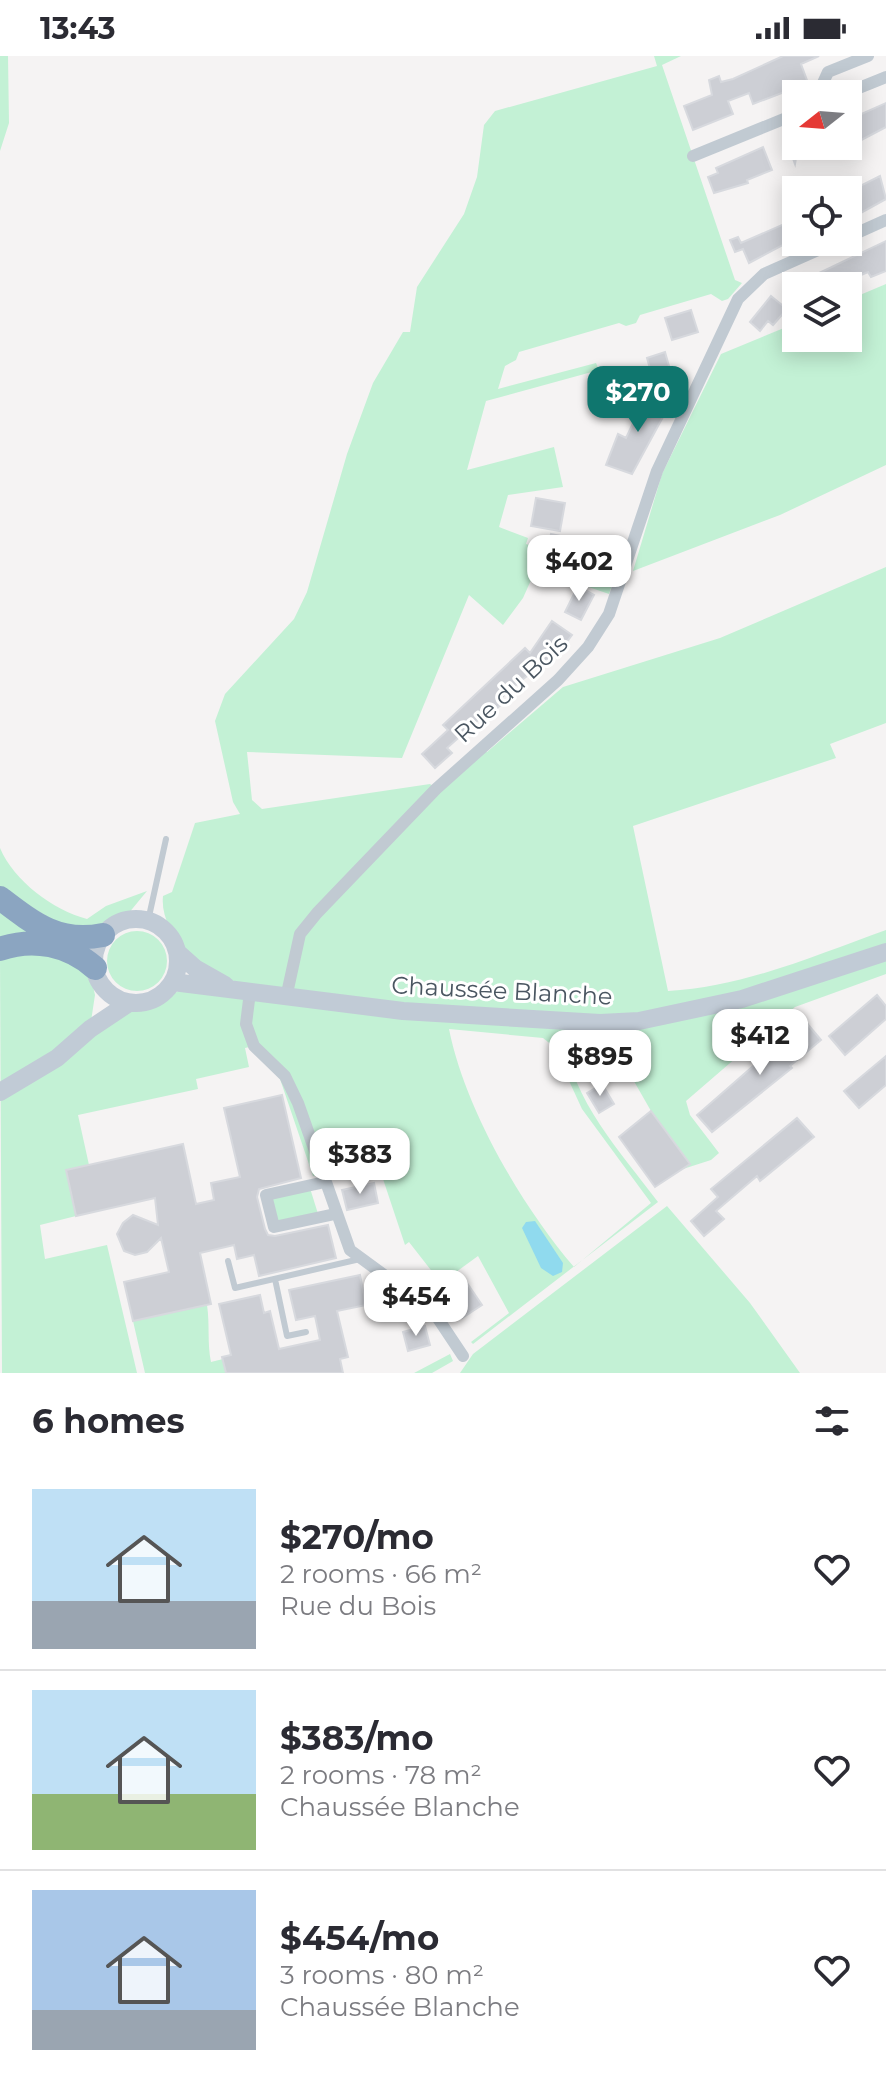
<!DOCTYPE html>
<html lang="en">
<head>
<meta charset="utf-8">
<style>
	body { margin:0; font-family:Montserrat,sans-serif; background:#f7f7f7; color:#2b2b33; height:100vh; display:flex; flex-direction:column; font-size:30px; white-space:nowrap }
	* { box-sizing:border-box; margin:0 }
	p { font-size:26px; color:#7c7c81 }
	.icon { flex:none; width:44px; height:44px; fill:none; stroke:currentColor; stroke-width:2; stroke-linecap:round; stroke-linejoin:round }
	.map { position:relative; height:1317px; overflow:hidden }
	.side { display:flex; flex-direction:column; background:#fff; flex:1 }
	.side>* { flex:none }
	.needle { width:52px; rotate:253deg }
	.fabs { position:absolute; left:782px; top:24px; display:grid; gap:16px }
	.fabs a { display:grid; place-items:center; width:80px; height:80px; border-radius:0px; background:#fff; box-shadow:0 4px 20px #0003; font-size:40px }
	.price { position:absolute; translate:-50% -68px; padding:0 18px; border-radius:16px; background:#fff; color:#222; font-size:26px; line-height:52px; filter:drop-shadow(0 2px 4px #0008) }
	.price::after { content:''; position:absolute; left:50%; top:48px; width:24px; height:18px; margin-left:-12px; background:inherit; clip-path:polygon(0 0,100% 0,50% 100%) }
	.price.selected { background:#0f766e; color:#fff }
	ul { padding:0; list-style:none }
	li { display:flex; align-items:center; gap:24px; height:200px; padding:0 32px }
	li+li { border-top:2px solid #e1e1e2 }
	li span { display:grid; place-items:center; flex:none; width:224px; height:160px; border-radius:0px; color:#555 }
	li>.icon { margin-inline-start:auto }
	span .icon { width:96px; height:96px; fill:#fffc; stroke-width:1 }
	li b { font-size:34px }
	h2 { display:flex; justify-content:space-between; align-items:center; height:96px; padding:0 32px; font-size:34px }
	.status { display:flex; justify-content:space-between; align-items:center; height:56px; padding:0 40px; background:#fff; direction:ltr }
	.status svg { height:22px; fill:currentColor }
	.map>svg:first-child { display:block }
	.green { fill:#c3f1d5; fill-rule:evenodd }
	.water { fill:#90daee }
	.building { fill:#cdcfd5; stroke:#d7d9de; stroke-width:2 }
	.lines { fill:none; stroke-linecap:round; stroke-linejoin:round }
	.service { stroke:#c1cad2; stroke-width:6 }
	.minor { stroke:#c1cad2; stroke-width:12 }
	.secondary { stroke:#c1cbd6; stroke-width:18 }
	.motorway { stroke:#8ba5c1; stroke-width:24 }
	.labels { text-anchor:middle; stroke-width:6; stroke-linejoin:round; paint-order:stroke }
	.street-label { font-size:24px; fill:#4a5661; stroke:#fff }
</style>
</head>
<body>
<div class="status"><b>13:43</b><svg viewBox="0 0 49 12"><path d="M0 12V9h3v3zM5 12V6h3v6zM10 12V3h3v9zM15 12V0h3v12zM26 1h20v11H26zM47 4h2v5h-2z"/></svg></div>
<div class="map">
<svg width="886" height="1317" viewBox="0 0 886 1317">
	<rect width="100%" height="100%" fill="#f5f3f3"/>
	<path class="green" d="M0 0H8L9 67 0 95Z
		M654 0H681L662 9 735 224 742 227 728 243 722 245 711 238 640 259 636 267 626 270 619 267 519 296 516 304 505 310 498 333 596 307 599 314 486 345 467 414 554 391 563 431 508 439 499 471 528 482 526 488 617 515 609 538 536 513 523 542 503 569 469 539 402 702 247 696 252 744 262 753 430 728 437 733 478 693 487 696 563 631 720 582 886 511V667L830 688 836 702 633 770 668 935C744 931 816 899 886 874V918L795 951 686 1045 690 1059 719 1097 711 1104 683 1113 690 1107 651 1055 607 978 564 980C572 1045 620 1095 658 1146L473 1288 471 1286 509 1257 478 1200 441 1227 409 1186 405 1189 379 1111 313 1120 280 1023 254 990 245 992 249 1011 196 1023 198 1033 78 1059 89 1109 66 1115 76 1160 40 1169 45 1203 107 1189 137 1317H2L0 902 33 894 89 913 95 939 90 972 123 956 150 952 190 928 228 932C202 911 159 878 163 840L172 836 195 767 240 758 233 746 215 665 225 638 294 563 307 536 347 398 373 327 403 276H410L417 231 464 158 477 121 484 69 495 55 657 10ZM449 973 543 982 553 990 582 1053 651 1147 574 1211C521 1149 465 1053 449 973Z
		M886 228V409L780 459 633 515 662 418 721 298 796 267V282H848V244Z
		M0 792C14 825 53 854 87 863L106 850 147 835 128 858 97 874 76 878 0 832Z
		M0 849 59 885 0 886Z
		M107 905a30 30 0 1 1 60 0a30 30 0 1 1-60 0Z
		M309 1129 319 1161 274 1171 266 1139Z
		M667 1150 750 1247 800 1317H460L473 1298Z
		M207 1249C210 1269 207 1286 211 1306L223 1303 226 1317H145L133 1265Z
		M450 1298 453 1305 432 1317H414Z"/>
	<path class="water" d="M535 1165 563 1207 562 1216 553 1220 541 1212 522 1172 526 1166Z"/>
	<path class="building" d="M783 0H819L801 8 808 27 753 48 749 37 728 45 733 58 693 74 684 50 712 39 709 24 719 20 721 26 733 23Z
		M886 47V71L848 91V64Z
		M796 79V90L826 91 796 102 795 108 786 83Z
		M763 91 772 114 747 124 748 127 714 137 708 121 718 117 716 112Z
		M880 120 886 143 848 164V136Z
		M791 165 796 182 749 207 743 193 735 196 730 184 738 181 741 187Z
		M886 185V215L871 221 868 216 836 230H792Z
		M771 240 787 253 773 269 768 265 760 275 750 266Z
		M691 254 698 276 672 284 665 262Z
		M665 296 671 317 653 323 647 302Z
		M651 339 665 340 663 361 632 418 606 409 618 378 626 382 634 365 635 344Z
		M536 442 565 447 560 475 531 470Z
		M551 478 594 487 591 502 548 490Z
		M578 530 594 539 581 564 565 556Z
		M552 565 572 579 554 603 551 601 517 628 501 642 504 646 488 660 486 657 447 692 452 697 435 712 422 698 448 674 443 669 525 592 530 597Z
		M877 939 886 950V963L845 999 829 980Z
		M805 965 821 984 790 1010 792 1012 712 1076 697 1059Z
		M886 1000V1029L859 1052 844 1035Z
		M602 1028 614 1048 599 1057 587 1037Z
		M282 1039 301 1122 259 1133 257 1141 265 1173 268 1179 275 1180 328 1169 336 1202 259 1220 254 1199 237 1203 234 1189 200 1197 211 1248 133 1265 124 1226 169 1216 161 1182 147 1196 135 1199 124 1195 117 1178 123 1167 133 1159 158 1169 155 1142 76 1160 66 1114 183 1088 196 1148 214 1144 211 1127 240 1121 224 1052Z
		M651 1055 690 1108 655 1131 619 1081Z
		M797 1062 814 1081 760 1125 757 1120 716 1155 724 1163 704 1180 691 1165 718 1141 711 1133Z
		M374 1127 378 1147 347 1154 342 1134Z
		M360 1219 366 1249 337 1255 348 1301 340 1303 343 1317H226L222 1301 231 1299 219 1248 260 1239 264 1257 270 1255 279 1293 320 1284 315 1260 296 1264 289 1234Z
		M465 1224 482 1249 462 1262 447 1236Z
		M425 1270 430 1289 408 1295 403 1276Z"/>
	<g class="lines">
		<path class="service" d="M148 865 166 783
			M228 1205 235 1232 360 1203
			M275 1223 287 1280 306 1276"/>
		<path class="minor" d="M827 38 823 27 828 16 868 0
			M844 38 886 21
			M693 100 796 58
			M848 181 886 164
			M250 936 246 968 254 990 285 1020 298 1047 350 1194 433 1255 463 1300
			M286 942 300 878 317 857 436 733 558 624 588 591 609 558 657 415 738 243 764 218 836 186
			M325 1126 266 1139 274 1171 335 1158"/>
		<path class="secondary" d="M94 905a42 42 0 1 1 84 0a42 42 0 1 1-84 0Z
			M177 896 195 912 225 929
			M173 926 403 955 600 967 639 965 742 943 886 896
			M0 1036 57 1002 90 973 129 947"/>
		<path class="motorway" d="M0 842C34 868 59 888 103 879
			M0 893C34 881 69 889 95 912"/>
	</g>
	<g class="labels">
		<g class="street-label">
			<text transform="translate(511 633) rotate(-43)" y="8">Rue du Bois</text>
			<text transform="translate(502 935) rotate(3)" y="8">Chaussée Blanche</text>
		</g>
	</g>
</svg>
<div class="fabs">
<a><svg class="needle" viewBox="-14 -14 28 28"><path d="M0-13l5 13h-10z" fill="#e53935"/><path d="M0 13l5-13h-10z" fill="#7c7c81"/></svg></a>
<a><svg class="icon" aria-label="locate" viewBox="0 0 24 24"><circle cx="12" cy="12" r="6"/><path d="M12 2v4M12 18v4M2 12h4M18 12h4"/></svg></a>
<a><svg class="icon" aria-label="layers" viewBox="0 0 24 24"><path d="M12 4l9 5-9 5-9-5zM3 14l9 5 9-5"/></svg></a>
</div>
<b class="price selected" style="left:638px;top:378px">$270</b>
<b class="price" style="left:579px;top:547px">$402</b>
<b class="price" style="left:760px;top:1021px">$412</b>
<b class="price" style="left:600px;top:1042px">$895</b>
<b class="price" style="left:360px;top:1140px">$383</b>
<b class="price" style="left:416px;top:1282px">$454</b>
</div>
<section class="side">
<h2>6 homes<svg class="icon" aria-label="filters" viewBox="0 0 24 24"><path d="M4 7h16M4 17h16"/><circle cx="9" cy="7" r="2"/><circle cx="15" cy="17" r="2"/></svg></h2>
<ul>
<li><span style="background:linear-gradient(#bfe0f5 70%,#9aa5b1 0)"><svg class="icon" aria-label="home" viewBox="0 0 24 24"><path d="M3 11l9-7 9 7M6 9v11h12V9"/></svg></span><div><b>$270/mo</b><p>2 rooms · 66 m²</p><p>Rue du Bois</p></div><svg class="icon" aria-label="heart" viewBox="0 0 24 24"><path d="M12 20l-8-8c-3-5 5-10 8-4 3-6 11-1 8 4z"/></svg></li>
<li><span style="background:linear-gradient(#bfe0f5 65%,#8fb573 0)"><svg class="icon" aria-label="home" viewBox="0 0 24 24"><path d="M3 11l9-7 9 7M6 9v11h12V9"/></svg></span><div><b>$383/mo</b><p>2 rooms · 78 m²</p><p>Chaussée Blanche</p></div><svg class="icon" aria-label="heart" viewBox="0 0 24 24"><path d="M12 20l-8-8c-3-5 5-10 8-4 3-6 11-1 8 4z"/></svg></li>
<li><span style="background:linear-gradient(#a9c7e8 75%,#9aa5b1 0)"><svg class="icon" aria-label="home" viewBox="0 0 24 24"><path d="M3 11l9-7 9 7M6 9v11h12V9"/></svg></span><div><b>$454/mo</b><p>3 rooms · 80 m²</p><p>Chaussée Blanche</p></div><svg class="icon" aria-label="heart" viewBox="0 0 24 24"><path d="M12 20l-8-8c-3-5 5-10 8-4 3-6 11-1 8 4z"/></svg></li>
</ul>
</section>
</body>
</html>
